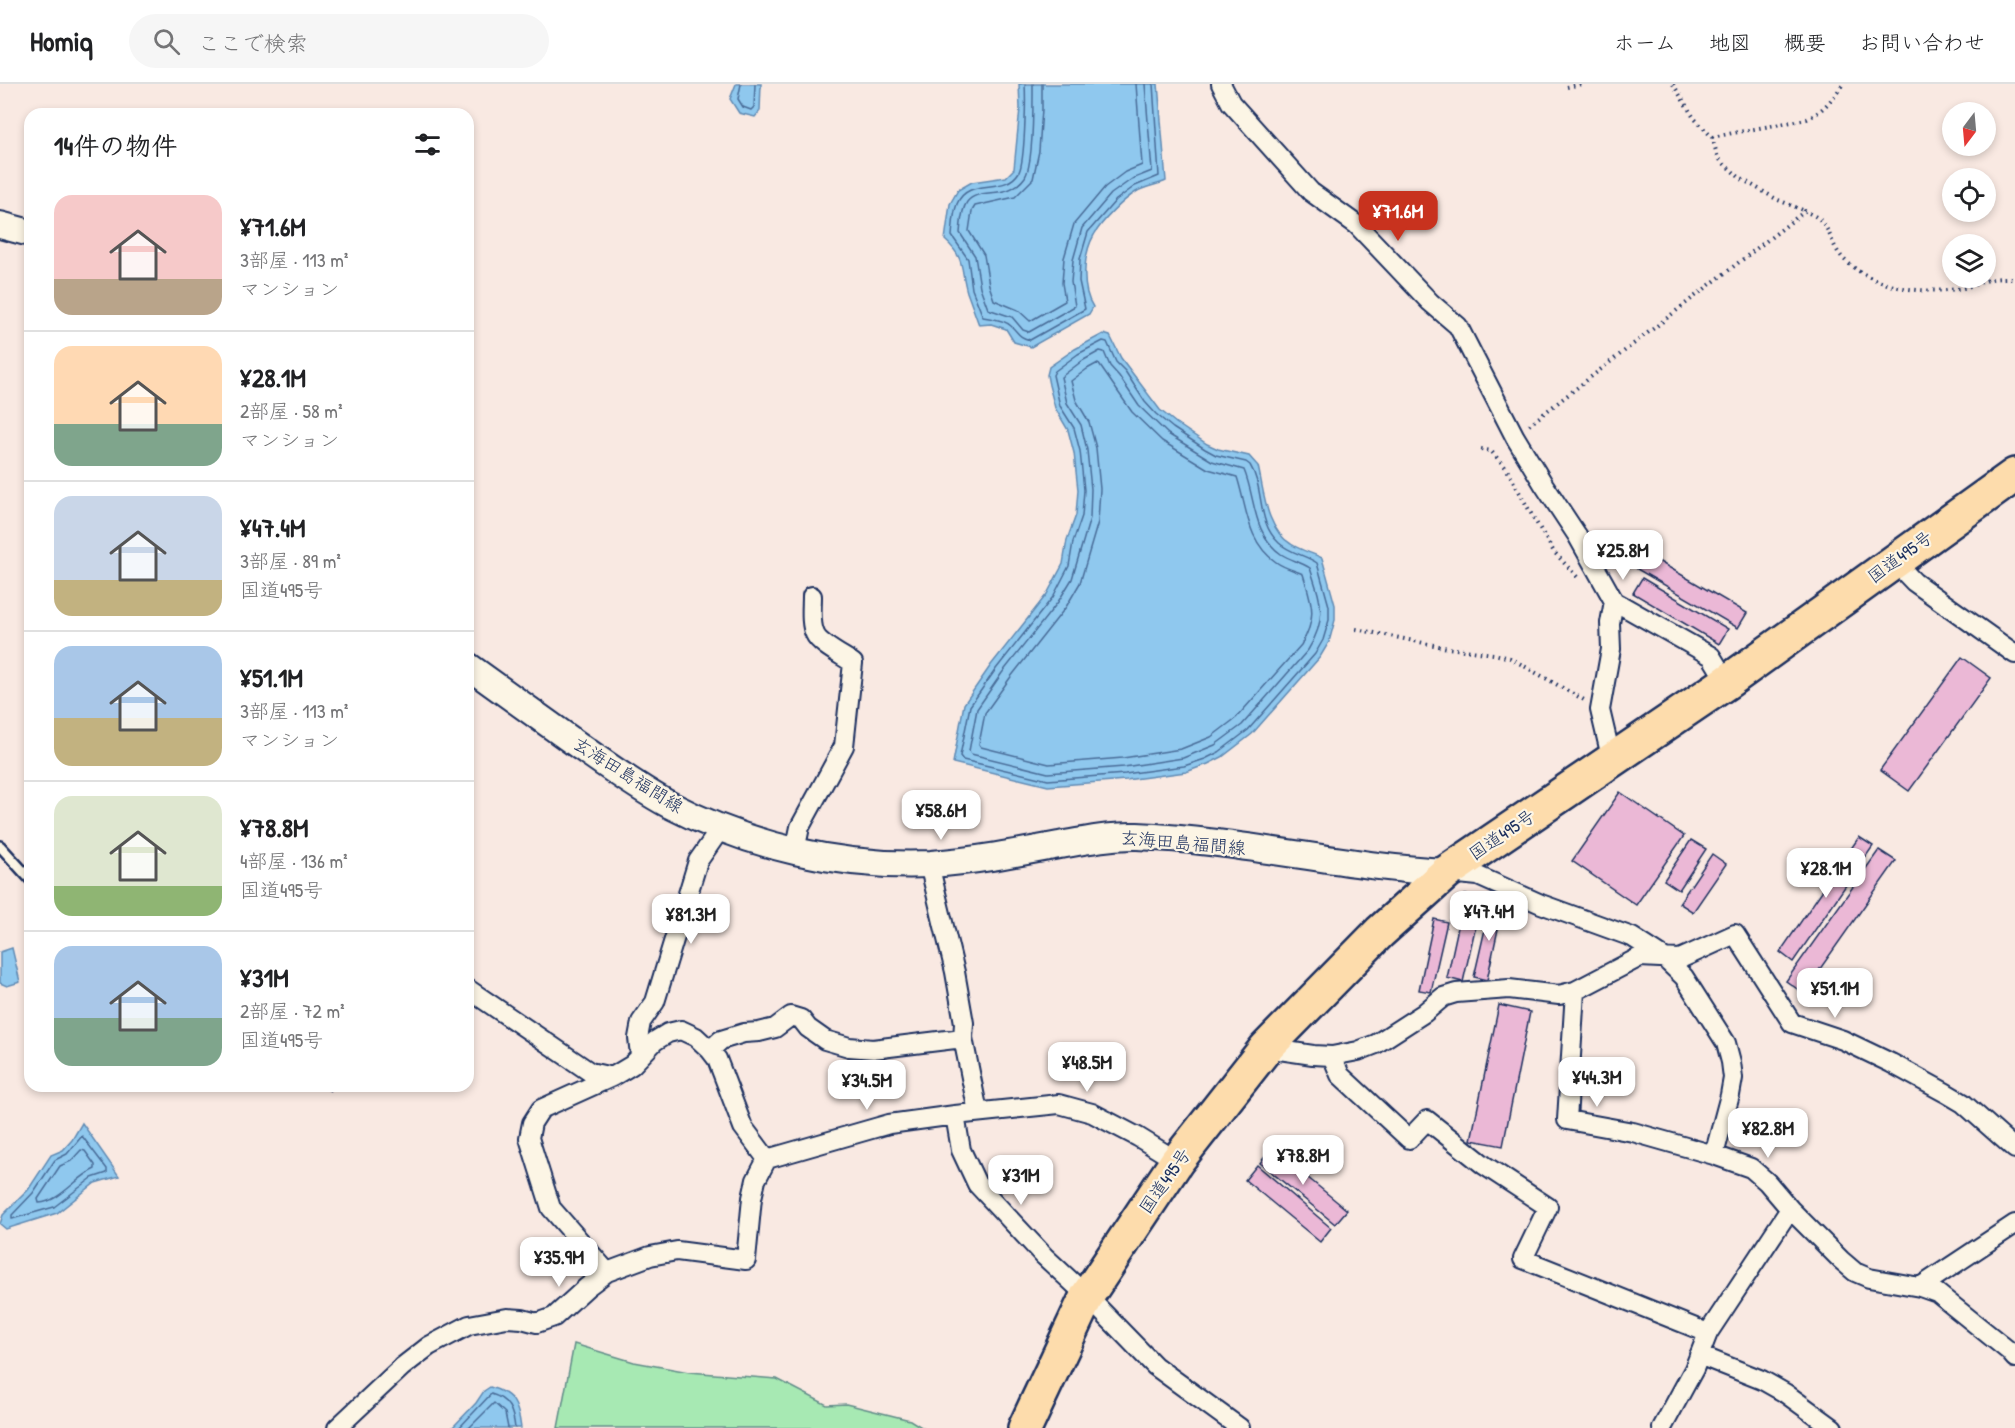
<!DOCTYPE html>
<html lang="ja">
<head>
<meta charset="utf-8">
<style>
	body { margin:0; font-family:"Patrick Hand","Klee One",sans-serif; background:#f6f6f6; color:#202124; height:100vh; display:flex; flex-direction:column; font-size:22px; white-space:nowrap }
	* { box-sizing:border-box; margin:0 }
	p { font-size:20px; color:#757577 }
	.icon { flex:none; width:33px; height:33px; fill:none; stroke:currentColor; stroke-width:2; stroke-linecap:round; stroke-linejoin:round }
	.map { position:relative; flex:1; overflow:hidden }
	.details { position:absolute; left:24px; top:24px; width:450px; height:984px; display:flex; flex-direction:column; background:#fff; border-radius:18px; box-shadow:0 3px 9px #0003 }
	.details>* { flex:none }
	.needle { width:39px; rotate:196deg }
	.controls { position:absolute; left:1942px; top:18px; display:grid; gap:12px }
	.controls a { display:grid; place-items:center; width:54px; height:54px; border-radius:50%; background:#fff; box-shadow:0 3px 9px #0003; font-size:30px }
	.price { position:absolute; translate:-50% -51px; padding:0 14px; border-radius:12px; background:#fff; color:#222; font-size:20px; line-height:39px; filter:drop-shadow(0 2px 3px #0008) }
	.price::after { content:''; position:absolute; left:50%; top:36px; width:18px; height:14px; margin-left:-9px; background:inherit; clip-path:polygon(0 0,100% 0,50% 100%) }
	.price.selected { background:#c8321e; color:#fff }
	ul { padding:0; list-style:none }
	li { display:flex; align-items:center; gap:18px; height:150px; padding:0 30px }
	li+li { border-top:2px solid #e0e0e0 }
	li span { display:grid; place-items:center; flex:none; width:168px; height:120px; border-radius:18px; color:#555 }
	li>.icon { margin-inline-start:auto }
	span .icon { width:72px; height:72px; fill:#fffc; stroke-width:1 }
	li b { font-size:26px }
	h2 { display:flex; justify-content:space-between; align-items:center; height:72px; padding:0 30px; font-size:26px }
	header { display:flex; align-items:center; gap:36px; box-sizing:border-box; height:84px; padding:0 30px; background:#fff; border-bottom:2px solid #e0e0e0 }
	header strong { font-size:28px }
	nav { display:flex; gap:33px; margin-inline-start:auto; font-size:21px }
	.search { width:420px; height:54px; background:#f6f6f6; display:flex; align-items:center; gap:15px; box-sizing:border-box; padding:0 21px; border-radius:33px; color:#757577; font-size:22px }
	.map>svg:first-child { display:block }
	.green { fill:#a7e9b3; stroke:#618c88; stroke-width:1.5 }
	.water { fill:#8fc8ee; stroke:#618bb4; stroke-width:1.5 }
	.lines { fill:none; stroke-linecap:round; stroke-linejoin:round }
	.shore { stroke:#496c98; stroke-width:1.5 }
	.building { fill:#ebb8d6; stroke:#1b2f5e; stroke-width:1.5 }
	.lane-casing { stroke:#1b2f5e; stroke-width:14 }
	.street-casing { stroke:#1b2f5e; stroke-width:22 }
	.secondary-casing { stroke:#1b2f5e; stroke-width:30 }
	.highway-casing { stroke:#1b2f5e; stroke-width:38 }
	.path { stroke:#1b2f5e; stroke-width:4; stroke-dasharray:1.5 4.5; stroke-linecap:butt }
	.lane { stroke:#fcf5e5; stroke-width:9 }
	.street { stroke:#fcf5e5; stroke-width:18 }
	.secondary { stroke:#fcf5e5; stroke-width:26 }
	.highway { stroke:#fddcac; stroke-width:33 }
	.labels { text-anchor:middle; stroke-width:4.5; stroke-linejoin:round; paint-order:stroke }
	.street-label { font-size:18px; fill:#1b2f5e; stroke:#fcf5e5 }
</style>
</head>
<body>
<header>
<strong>Homiq</strong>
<div class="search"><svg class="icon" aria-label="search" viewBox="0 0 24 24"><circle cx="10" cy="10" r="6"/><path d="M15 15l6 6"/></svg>ここで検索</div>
<nav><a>ホーム</a><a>地図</a><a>概要</a><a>お問い合わせ</a></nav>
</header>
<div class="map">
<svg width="2015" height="1344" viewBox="0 0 2015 1344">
	<rect width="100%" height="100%" fill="#f9e9e2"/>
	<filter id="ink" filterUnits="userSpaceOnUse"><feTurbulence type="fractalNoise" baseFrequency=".0167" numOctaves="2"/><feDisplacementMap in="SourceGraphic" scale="12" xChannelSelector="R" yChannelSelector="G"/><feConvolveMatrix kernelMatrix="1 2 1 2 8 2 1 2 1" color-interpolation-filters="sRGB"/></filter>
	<g filter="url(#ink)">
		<path class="green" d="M574 1260 634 1278 689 1288 777 1295 827 1321 846 1320 910 1336 923 1344H558Z"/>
		<path class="water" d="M736 0H761L760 27 755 33 739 29 730 15Z
			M1019 0H1158L1166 97C1157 101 1144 103 1136 108 1123 116 1101 138 1094 151 1083 170 1081 205 1093 223L1089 230 1031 263 1014 258 1006 245 991 240 979 241C975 230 971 219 967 208 960 184 966 175 945 156L950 120 958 106 972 98 1006 93 1014 85 1020 24Z
			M1103 250 1110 252 1121 274 1160 326 1176 339 1207 360 1218 365 1249 372 1258 382C1264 408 1266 445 1291 460 1300 466 1312 469 1322 474L1335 521V536L1329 558 1320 573 1252 650 1222 673 1208 680 1186 688 1126 696 1048 702 953 679 964 620 991 581 1047 510 1063 480 1067 456 1076 431 1078 406 1074 369 1068 346 1055 324 1049 301 1047 291 1049 283 1075 265Z
			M12 864 20 898 7 902 0 899V868Z
			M82 1039 119 1092 95 1099 57 1129 6 1145 0 1140 3 1131 28 1106 51 1071 63 1066 72 1056Z
			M490 1303C514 1310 518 1320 521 1344H452L476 1319 484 1307Z"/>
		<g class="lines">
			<path class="shore" d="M741 0 738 15 743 23 751 26 754 23 755 0
				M1025 0C1026 16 1025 76 1019 88 1005 112 968 92 957 120 953 130 953 142 952 152L968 175 972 205 983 233C991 235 1004 235 1011 242 1020 250 1017 252 1030 256L1085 225 1079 197 1080 175 1088 148 1116 116 1135 102 1159 92 1153 0
				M1033 0C1033 18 1034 79 1025 93 1008 117 979 102 967 118 961 126 961 140 960 149L975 172 980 203 988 225 1012 233 1023 246 1029 248 1075 222 1071 198 1073 176 1082 144 1111 110 1132 95 1152 87 1145 0
				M1042 0V25L1039 67 1033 95 1015 113 975 122 972 127 969 147 984 171 989 201 994 216 1018 226 1030 237 1065 217 1062 199 1064 174 1074 140 1105 103 1125 88 1142 81 1136 0
				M1103 257 1107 258 1116 278 1125 287 1145 318 1156 330 1173 344 1205 365 1216 371 1246 378 1250 381C1265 405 1256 438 1279 459 1290 469 1305 471 1317 479L1329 522V536L1323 556 1315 570 1248 646 1219 668 1205 675 1184 682 1125 690 1048 696 963 676 960 672 970 622 996 585 1053 513 1069 482 1073 458 1082 432 1084 406 1080 367 1074 344 1060 322 1053 291 1055 287 1078 270Z
				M1100 267 1104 268 1110 282 1119 292 1139 322 1168 350 1212 377 1244 386C1256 415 1252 449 1281 470 1290 476 1301 478 1310 484 1321 518 1328 533 1308 566L1242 641 1215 661 1183 674 1124 683 1048 689 971 670 969 667 977 625 1002 589 1058 518 1072 495 1090 434 1091 405 1087 366 1081 341 1067 319 1061 293 1082 277Z
				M1098 279 1132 328 1162 357 1208 385 1237 393C1247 424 1247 458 1276 478 1284 484 1294 486 1303 490 1312 520 1318 532 1301 561L1236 634 1211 653 1181 665 1123 674 1049 680 981 663 979 660 985 629 1010 594 1066 523 1080 499 1098 438 1100 405 1096 364 1089 338 1076 316 1071 297 1087 285Z
				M82 1052 107 1085V1089L92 1094 54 1123 12 1135V1131L33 1109 55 1076 67 1070Z
				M81 1066 85 1067 95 1081V1085C76 1093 60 1118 39 1119L38 1115 60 1082 71 1077Z
				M459 1344 491 1310C509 1315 513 1327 515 1344
				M469 1344 494 1319 505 1329 508 1344"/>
		</g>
		<path class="building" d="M1646 470 1747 529 1738 544 1637 485Z
			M1642 494 1728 545 1719 560 1633 509Z
			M1962 573 1991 594 1909 707 1880 686Z
			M1620 708 1684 752 1636 821 1572 777Z
			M1859 753 1873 762 1793 878 1780 868Z
			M1691 756 1706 765 1679 806 1664 796Z
			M1879 766 1896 777 1803 909 1786 897Z
			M1712 770 1726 780 1693 828 1679 819Z
			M1465 811 1482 814 1463 898 1447 894Z
			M1491 819 1503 822 1487 896 1474 893Z
			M1434 835 1447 838 1431 908 1419 906Z
			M1499 921 1530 928 1503 1062 1471 1056Z
			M1272 1064 1347 1126 1335 1140 1260 1079Z
			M1257 1081 1331 1144 1320 1158 1245 1096Z"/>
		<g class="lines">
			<defs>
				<path id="lane" d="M0 762 30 795"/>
				<path id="street" d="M1221 0 1231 19 1311 108 1357 141 1430 218 1458 242 1515 353 1544 401 1577 451 1614 517 1610 539 1611 565 1600 626 1612 677
					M1894 477 1914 498 2015 570
					M1614 517 1711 572 1727 598
					M795 767 800 743 844 662 853 579C843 572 819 560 815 550 810 540 812 523 812 512
					M929 780 955 888 964 939 963 954 978 1028
					M1449 789 1478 792 1541 820 1632 853 1663 873 1684 893 1726 959 1731 978 1733 994 1730 1011 1714 1071
					M468 905 590 988 612 993 632 981 655 957 668 949 681 946 696 953 710 966 717 975 743 1043 767 1075
					M1575 907 1567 1036 1633 1048 1714 1071 1751 1084 1767 1098 1790 1125 1841 1176 1855 1188 1869 1194 1920 1203 1937 1209 2009 1267 2015 1274
					M1266 964 1313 971 1332 972 1358 967 1376 960 1424 929 1443 913 1456 909 1509 905 1559 911 1575 907 1640 873 1680 875 1735 850 1792 939 1843 956 1891 979 1946 1009 1963 1019 2015 1065
					M710 966 721 956 744 949 759 948 775 944 791 932 801 935 808 944 825 956 849 963 873 965 963 954
					M640 971 638 954 641 938 655 918 698 777 721 744
					M1332 972 1340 991 1409 1055 1427 1036 1484 1081 1548 1123 1523 1175 1708 1249
					M955 1031 961 1066 977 1100 1044 1172 1087 1212 1155 1282 1240 1344
					M607 1188 551 1124 529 1054 532 1039 541 1025 612 993
					M1920 1203 2015 1140
					M1699 1271 1762 1296 1785 1309 1833 1344
					M337 1344 402 1283 429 1262 469 1241 507 1234 522 1235 537 1239 554 1233 587 1203 607 1188 650 1172 677 1167 746 1176 752 1114 756 1096 767 1075 889 1040 955 1031 1059 1020 1092 1029 1138 1053 1177 1077
					M1662 1344 1694 1285 1708 1249 1790 1125"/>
				<path id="secondary" d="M0 141 30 149
					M468 582C505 609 542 635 578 661 608 682 638 704 670 721 749 762 841 784 931 780 974 777 1017 769 1059 761 1085 757 1111 751 1137 752 1241 756 1343 783 1447 788"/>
				<path id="highway" d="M1025 1344 1087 1212 1177 1077 1266 964 1380 848 1447 788 1727 598 2015 391"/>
			</defs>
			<use href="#lane" class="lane-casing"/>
			<use href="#street" class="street-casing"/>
			<use href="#secondary" class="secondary-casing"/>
			<use href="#highway" class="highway-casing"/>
			<path class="path" d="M1673 0 1694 34 1712 53 1718 74 1740 94 1778 116 1805 127
				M1567 3 1582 0
				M1712 53 1807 35C1823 27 1833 15 1843 0
				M1529 341 1805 127C1810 130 1817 132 1821 137 1833 150 1831 165 1848 179 1878 204 1918 210 1957 205 1969 204 1980 198 1992 195 1999 194 2008 194 2015 194
				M1481 365 1491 367 1506 384 1533 433 1554 468 1580 496
				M1356 545 1448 564 1494 570 1510 574 1584 616
				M329 1007 332 1002"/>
			<use href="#lane" class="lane"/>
			<use href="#street" class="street"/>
			<use href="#secondary" class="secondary"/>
			<use href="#highway" class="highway"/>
		</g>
	</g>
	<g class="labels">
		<g class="street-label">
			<text transform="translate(1900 473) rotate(-36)" y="6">国道495号</text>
			<text transform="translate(628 691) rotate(32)" y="6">玄海田島福間線</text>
			<text transform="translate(1502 751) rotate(-34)" y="6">国道495号</text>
			<text transform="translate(1183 759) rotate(5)" y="6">玄海田島福間線</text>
			<text transform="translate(1165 1097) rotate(-55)" y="6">国道495号</text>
		</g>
	</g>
</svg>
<div class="controls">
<a><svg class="needle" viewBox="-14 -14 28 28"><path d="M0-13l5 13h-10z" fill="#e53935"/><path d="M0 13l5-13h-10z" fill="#757577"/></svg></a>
<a><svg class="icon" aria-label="locate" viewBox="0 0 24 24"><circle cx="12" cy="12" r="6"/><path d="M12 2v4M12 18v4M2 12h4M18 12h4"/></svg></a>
<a><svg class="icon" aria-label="layers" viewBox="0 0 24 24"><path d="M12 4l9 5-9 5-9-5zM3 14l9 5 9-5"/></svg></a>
</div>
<b class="price selected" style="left:1398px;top:158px">¥71.6M</b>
<b class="price" style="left:1623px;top:497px">¥25.8M</b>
<b class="price" style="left:941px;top:757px">¥58.6M</b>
<b class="price" style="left:1826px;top:815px">¥28.1M</b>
<b class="price" style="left:1489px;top:858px">¥47.4M</b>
<b class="price" style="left:691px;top:861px">¥81.3M</b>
<b class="price" style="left:1835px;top:935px">¥51.1M</b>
<b class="price" style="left:1087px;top:1009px">¥48.5M</b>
<b class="price" style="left:1597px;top:1024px">¥44.3M</b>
<b class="price" style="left:867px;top:1027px">¥34.5M</b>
<b class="price" style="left:1768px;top:1075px">¥82.8M</b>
<b class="price" style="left:1303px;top:1102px">¥78.8M</b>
<b class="price" style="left:1021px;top:1122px">¥31M</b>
<b class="price" style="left:559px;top:1204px">¥35.9M</b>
<section class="details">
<h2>14件の物件<svg class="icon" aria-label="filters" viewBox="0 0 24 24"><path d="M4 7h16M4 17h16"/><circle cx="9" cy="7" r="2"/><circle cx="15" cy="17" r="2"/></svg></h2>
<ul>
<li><span style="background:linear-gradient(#f6c9c9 70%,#b9a48a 0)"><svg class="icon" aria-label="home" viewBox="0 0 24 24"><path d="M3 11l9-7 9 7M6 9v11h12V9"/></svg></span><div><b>¥71.6M</b><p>3部屋 · 113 m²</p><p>マンション</p></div></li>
<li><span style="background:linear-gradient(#ffd9b3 65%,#7fa58c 0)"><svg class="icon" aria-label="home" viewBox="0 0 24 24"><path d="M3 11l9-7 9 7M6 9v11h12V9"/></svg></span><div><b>¥28.1M</b><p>2部屋 · 58 m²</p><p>マンション</p></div></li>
<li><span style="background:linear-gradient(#c9d6e8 70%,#c2b280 0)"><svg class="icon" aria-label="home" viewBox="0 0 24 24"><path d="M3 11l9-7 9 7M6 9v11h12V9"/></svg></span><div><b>¥47.4M</b><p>3部屋 · 89 m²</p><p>国道495号</p></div></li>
<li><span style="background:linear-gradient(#a9c7e8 60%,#c2b280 0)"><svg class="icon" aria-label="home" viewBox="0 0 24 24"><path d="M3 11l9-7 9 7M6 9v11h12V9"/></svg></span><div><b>¥51.1M</b><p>3部屋 · 113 m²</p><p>マンション</p></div></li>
<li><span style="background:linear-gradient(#dfe7d0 75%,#8fb573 0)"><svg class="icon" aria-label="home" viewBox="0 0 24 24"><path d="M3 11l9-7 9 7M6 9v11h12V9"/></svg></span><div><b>¥78.8M</b><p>4部屋 · 136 m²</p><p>国道495号</p></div></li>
<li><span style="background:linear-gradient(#a9c7e8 60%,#7fa58c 0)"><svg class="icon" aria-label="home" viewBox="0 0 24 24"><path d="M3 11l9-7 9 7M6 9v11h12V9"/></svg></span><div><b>¥31M</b><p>2部屋 · 72 m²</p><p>国道495号</p></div></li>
</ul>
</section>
</div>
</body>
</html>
